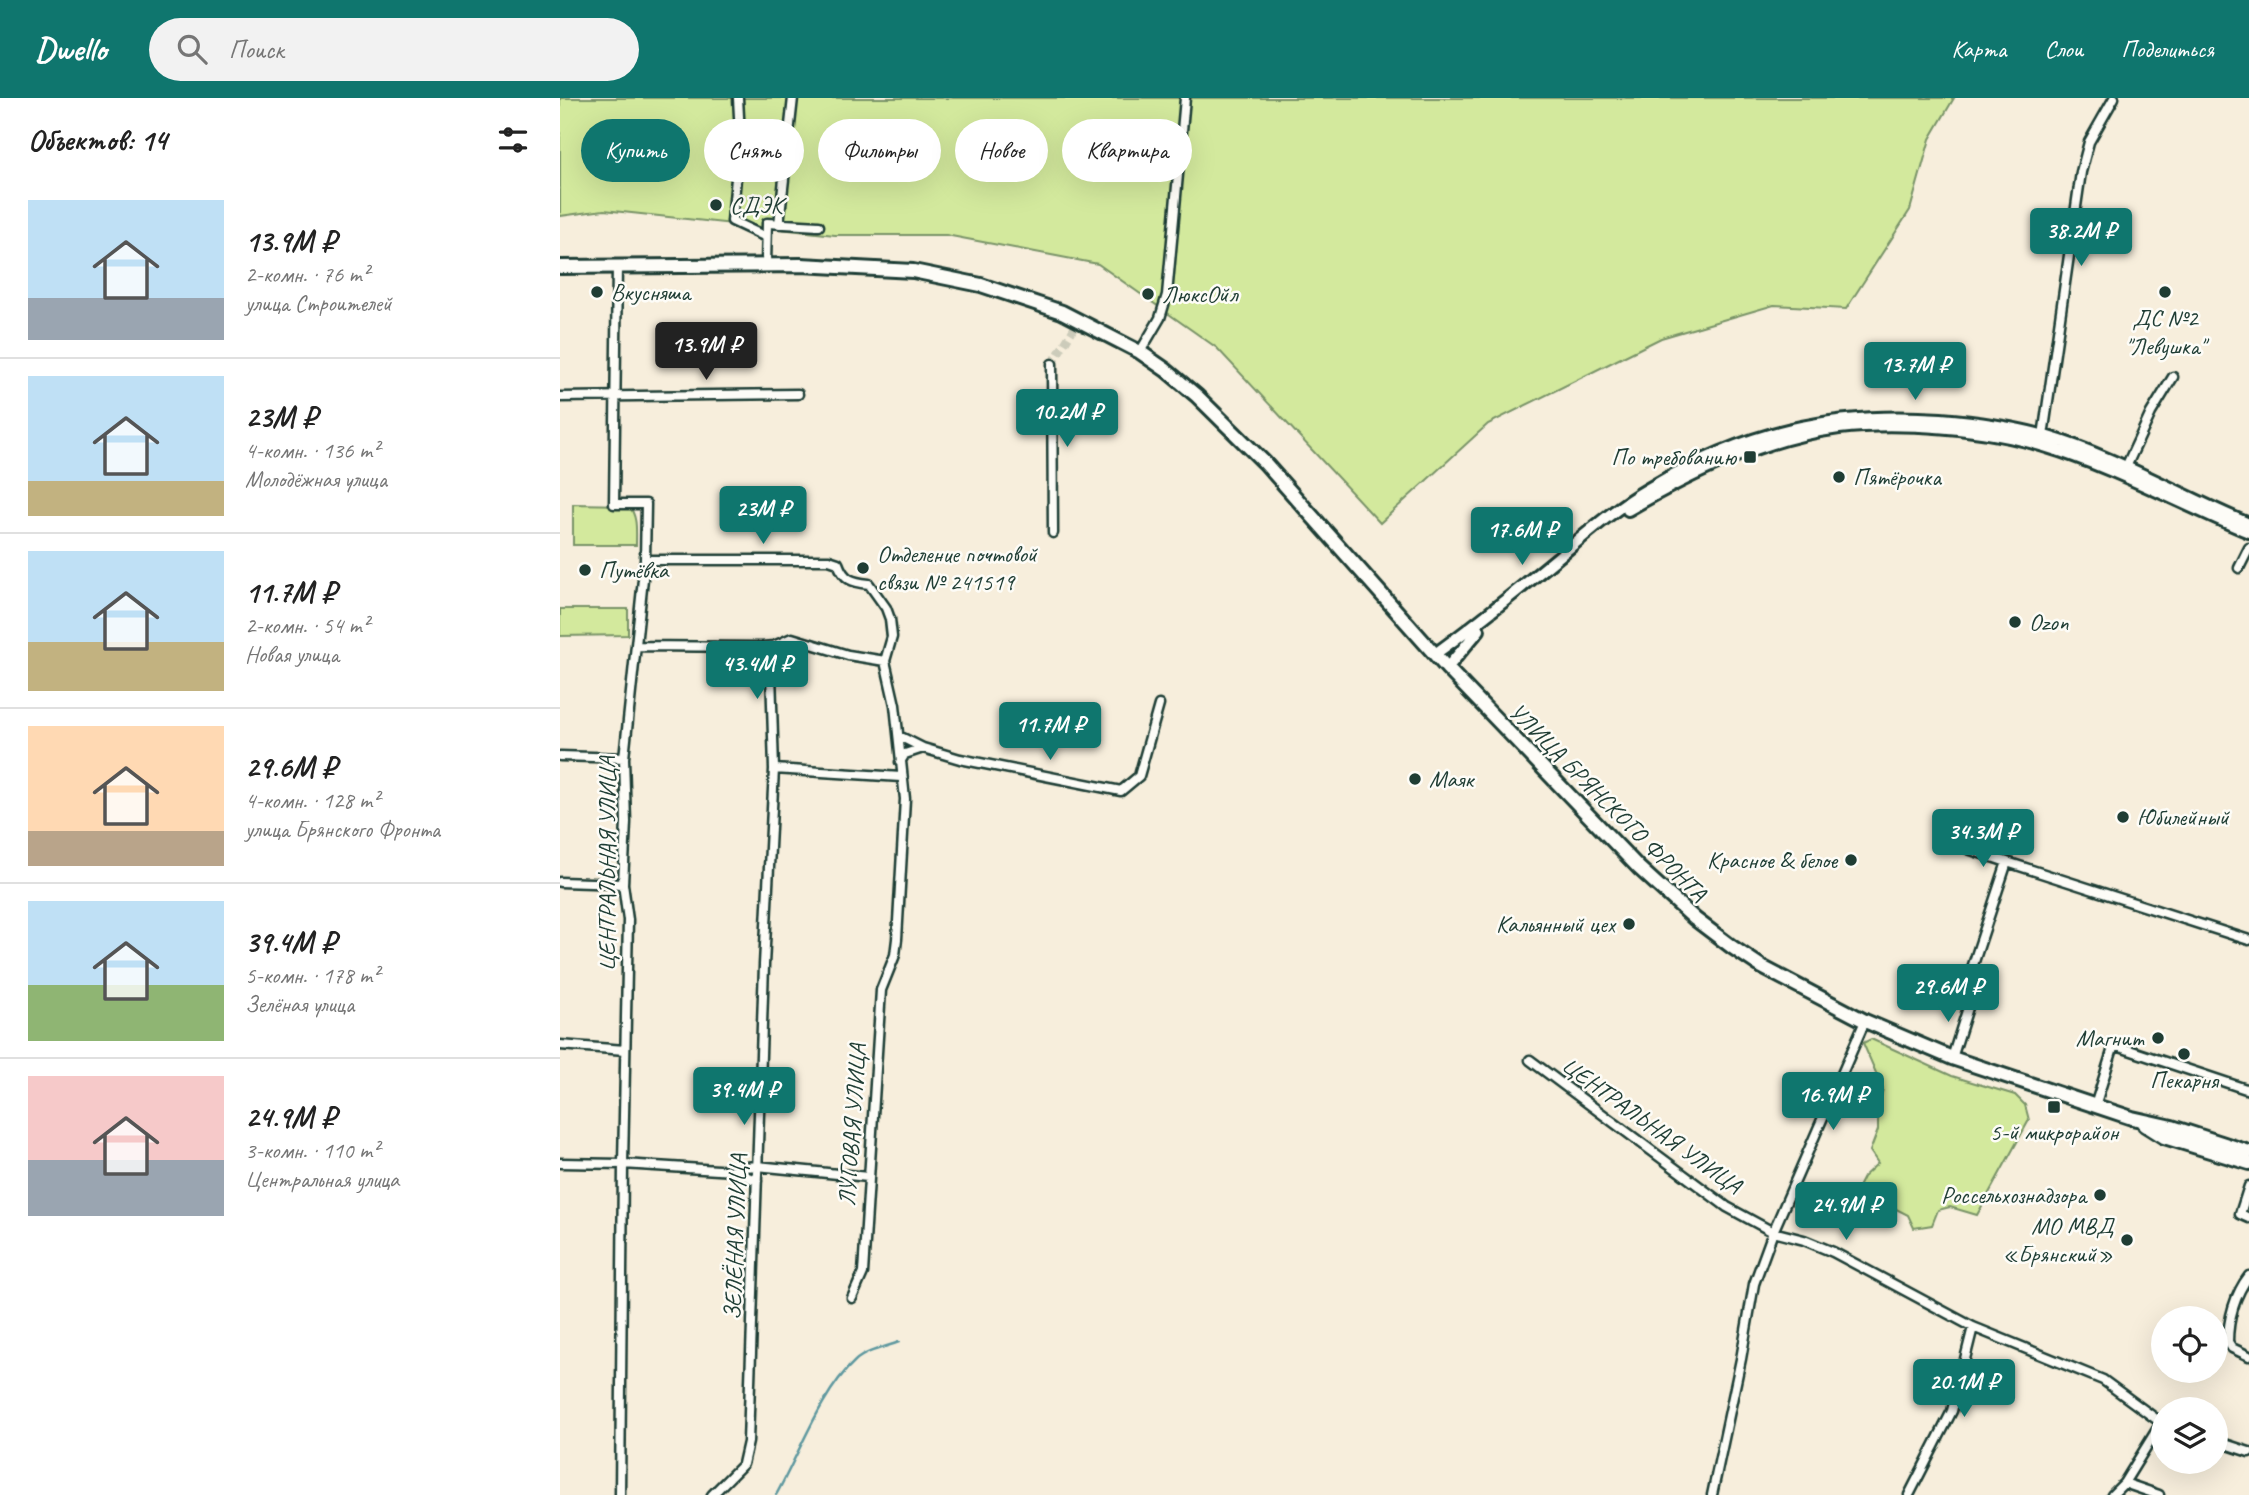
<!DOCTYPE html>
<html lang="ru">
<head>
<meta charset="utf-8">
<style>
	body { margin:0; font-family:Caveat,sans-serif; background:#f2f2f2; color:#222; height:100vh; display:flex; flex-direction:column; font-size:26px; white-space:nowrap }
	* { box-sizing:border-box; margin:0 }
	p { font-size:23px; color:#767676 }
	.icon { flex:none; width:38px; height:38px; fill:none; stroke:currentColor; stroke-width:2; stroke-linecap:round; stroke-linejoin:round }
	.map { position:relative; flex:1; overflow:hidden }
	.drawer { display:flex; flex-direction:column; background:#fff; width:560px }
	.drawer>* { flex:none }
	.banner { position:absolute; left:21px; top:21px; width:665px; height:63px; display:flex; gap:14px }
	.tools { position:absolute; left:1591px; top:1208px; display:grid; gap:14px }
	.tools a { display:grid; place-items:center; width:77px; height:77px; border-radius:50%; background:#fff; box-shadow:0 7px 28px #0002; font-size:35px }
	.price { position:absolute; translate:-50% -60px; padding:0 16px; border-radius:7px; background:#0f766e; color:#fff; font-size:23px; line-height:46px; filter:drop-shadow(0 2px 4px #0008) }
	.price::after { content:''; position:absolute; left:50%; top:42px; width:21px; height:16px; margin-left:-10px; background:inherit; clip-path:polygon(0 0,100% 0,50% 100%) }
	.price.on { background:#222; color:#fff }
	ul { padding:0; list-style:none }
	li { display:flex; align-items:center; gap:21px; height:175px; padding:0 28px }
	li+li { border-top:2px solid #e0e0e0 }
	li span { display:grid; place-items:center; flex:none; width:196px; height:140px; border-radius:0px; color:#555 }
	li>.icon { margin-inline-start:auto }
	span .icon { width:84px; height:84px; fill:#fffc; stroke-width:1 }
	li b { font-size:30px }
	h2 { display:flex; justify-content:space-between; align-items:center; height:84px; padding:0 28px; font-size:30px }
	.chip { padding:0 24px; border-radius:32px; background:#fff; box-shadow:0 7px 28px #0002; font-size:24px; line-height:63px }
	.chip.on { background:#0f766e; color:#fff }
	header { display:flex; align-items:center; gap:42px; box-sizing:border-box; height:98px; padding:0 35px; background:#0f766e; color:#fff }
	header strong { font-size:33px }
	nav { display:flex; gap:38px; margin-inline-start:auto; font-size:24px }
	.search { width:490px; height:63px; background:#f2f2f2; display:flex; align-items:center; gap:18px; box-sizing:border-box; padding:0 24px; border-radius:38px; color:#767676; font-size:26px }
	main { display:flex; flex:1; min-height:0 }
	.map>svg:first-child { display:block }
	.green { fill:#d3e99d; stroke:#799368; stroke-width:2 }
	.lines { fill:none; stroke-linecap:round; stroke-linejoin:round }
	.stream { stroke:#5e989f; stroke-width:2.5 }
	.minor-tunnel { stroke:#cccbba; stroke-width:8; stroke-dasharray:8 4; stroke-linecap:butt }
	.minor-casing { stroke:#1f3d34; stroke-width:13 }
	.secondary-casing { stroke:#1f3d34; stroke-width:16 }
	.primary-casing { stroke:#1f3d34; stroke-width:18 }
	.minor { stroke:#fdfcf7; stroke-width:8 }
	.secondary { stroke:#fdfcf7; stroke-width:10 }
	.primary { stroke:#fdfcf7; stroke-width:12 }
	.poi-dot { fill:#1f3d34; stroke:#fdfcf7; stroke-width:2.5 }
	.labels { text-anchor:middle; stroke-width:5; stroke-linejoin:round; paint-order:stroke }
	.poi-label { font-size:24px; fill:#1f3d34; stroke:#fdfcf7; text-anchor:start }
	.street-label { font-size:24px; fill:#1f3d34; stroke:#fdfcf7 }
</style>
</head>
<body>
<header>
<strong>Dwello</strong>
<div class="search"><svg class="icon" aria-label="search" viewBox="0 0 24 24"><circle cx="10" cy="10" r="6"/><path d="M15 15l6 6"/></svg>Поиск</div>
<nav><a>Карта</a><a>Слои</a><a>Поделиться</a></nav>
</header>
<main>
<section class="drawer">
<h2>Объектов: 14<svg class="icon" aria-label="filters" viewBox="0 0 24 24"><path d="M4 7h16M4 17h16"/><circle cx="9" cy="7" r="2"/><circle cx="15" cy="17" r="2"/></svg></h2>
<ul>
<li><span style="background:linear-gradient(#bfe0f5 70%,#9aa5b1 0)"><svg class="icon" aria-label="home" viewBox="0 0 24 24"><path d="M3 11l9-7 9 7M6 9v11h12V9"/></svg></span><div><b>13.9M ₽</b><p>2-комн. · 76 m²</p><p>улица Строителей</p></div></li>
<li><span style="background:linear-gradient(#bfe0f5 75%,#c2b280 0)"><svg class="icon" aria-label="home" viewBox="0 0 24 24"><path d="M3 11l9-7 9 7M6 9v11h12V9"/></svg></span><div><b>23M ₽</b><p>4-комн. · 136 m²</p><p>Молодёжная улица</p></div></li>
<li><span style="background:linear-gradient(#bfe0f5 65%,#c2b280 0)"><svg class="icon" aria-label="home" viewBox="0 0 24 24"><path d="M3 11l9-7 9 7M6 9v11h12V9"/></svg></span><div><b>11.7M ₽</b><p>2-комн. · 54 m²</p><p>Новая улица</p></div></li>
<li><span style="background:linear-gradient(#ffd9b3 75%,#b9a48a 0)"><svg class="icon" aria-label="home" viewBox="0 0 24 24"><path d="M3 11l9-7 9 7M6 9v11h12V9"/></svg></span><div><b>29.6M ₽</b><p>4-комн. · 128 m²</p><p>улица Брянского Фронта</p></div></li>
<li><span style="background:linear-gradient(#bfe0f5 60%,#8fb573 0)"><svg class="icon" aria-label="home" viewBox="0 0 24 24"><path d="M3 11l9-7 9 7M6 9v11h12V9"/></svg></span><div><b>39.4M ₽</b><p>5-комн. · 178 m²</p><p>Зелёная улица</p></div></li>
<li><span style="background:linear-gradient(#f6c9c9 60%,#9aa5b1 0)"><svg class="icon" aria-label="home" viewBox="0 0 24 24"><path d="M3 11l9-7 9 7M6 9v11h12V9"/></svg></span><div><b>24.9M ₽</b><p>3-комн. · 110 m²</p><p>Центральная улица</p></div></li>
</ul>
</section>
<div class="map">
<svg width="1689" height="1397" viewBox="0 0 1689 1397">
	<rect width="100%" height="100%" fill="#f7eedc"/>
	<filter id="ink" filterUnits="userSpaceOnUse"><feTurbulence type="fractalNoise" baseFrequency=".0143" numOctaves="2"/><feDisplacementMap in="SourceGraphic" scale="14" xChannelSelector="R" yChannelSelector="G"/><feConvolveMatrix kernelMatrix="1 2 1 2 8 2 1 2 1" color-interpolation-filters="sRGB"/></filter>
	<g filter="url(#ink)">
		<path class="green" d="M0 0H1394L1370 41 1350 112 1286 211 1214 207 1101 240 928 326 820 425 657 250 538 166 386 137H275L44 112 0 118Z
			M13 406 68 407C78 418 76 432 76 447H13Z
			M68 511V537L0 538V511Z
			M1311 941 1392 978 1455 997 1465 1007 1469 1022 1417 1117 1390 1109 1378 1112 1372 1127 1354 1130 1348 1117 1297 1091 1303 1079 1318 1065 1310 1053 1318 1032V1010L1323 991 1303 945Z"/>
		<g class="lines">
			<path class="stream" d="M216 1397C239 1356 261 1294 295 1263 305 1253 326 1249 339 1244"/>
			<path class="minor-tunnel" d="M492 266 519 222"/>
			<defs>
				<path id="minor" d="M178 0 180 37 172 123 206 139
					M219 126 233 0
					M206 167 207 125 259 128
					M57 168 54 406H86L85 462 64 660 66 724 63 786 68 822 63 1066 60 1397
					M580 254 600 220 607 197 625 0
					M492 266 493 435
					M0 299 238 296
					M1483 338 1521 74 1529 44 1554 0
					M1566 369 1591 315 1613 279
					M85 462H269L278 465C284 482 292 484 309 486L326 510 330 521 332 539 325 563 335 607 345 701 337 841 335 857 321 892 303 1175 292 1200
					M1679 470 1689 450
					M76 548 202 549 214 548 232 540 288 557 325 563
					M339 638 363 650 400 661 561 693 579 678 599 607
					M0 658 64 660
					M340 664 345 656 363 650
					M214 671 341 679
					M1408 751 1447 764
					M0 784 63 786
					M0 947 65 952
					M1392 960 1411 900 1409 879 1447 764 1689 842
					M970 962 1167 1109 1213 1134 1244 1142 1273 1154 1413 1229 1543 1282 1603 1326
					M1535 1008 1554 947 1689 992
					M0 1065 63 1066 174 1073 197 1083
					M174 1073 185 1069 197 1068 308 1079
					M1689 1088 1680 1116 1689 1120
					M1689 1178C1675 1196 1668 1221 1668 1244L1672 1250 1689 1258
					M1656 1343 1689 1354
					M1564 1385 1599 1397
					M152 1397 183 1366 188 1344 204 867 214 671 211 575 214 548
					M1152 1397 1181 1261 1194 1186 1213 1134 1305 923
					M1349 1397 1392 1313 1413 1229
					M1552 1397 1564 1385 1601 1325"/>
				<path id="secondary" d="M1068 412C1132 375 1204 340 1279 330 1340 323 1425 330 1484 348 1554 369 1621 406 1689 434
					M875 556C917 526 956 494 996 461 1025 437 1055 410 1088 391 1184 334 1271 313 1381 321 1416 324 1452 329 1485 338 1557 359 1621 398 1689 426
					M887 570 919 532"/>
				<path id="primary" d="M0 169 241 167 353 173 421 187 502 214 580 254 606 272 637 298 705 365 887 570 1079 770 1135 821 1172 849 1202 869 1305 923 1392 960 1572 1020 1612 1029 1689 1054
					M1585 1027 1604 1039 1689 1065"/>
			</defs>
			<use href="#minor" class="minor-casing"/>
			<use href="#secondary" class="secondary-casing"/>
			<use href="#primary" class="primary-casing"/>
			<use href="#minor" class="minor"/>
			<use href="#secondary" class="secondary"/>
			<use href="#primary" class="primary"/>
		</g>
	</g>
	<g class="poi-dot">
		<circle cx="156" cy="107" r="7"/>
		<circle cx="37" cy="194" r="7"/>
		<circle cx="1605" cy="194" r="7"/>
		<circle cx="588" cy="196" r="7"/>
		<rect x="1183" y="352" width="14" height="14" rx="3.5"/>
		<circle cx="1279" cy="379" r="7"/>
		<circle cx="303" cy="470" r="7"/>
		<circle cx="25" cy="472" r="7"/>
		<circle cx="1455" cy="524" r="7"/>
		<circle cx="855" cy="681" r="7"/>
		<circle cx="1563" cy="719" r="7"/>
		<circle cx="1291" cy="762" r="7"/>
		<circle cx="1069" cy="826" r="7"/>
		<circle cx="1598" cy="940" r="7"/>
		<circle cx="1624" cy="956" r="7"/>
		<rect x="1487" y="1002" width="14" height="14" rx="3.5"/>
		<circle cx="1540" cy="1097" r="7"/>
		<circle cx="1567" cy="1142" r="7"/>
	</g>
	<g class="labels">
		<g class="poi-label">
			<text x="170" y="115">СДЭК</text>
			<text x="51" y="202">Вкусняша</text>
			<text x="602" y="204">ЛюксОйл</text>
			<text x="1605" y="228" text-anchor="middle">ДС №2<tspan x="1605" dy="28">"Левушка"</tspan></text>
			<text x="1176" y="367" text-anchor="end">По требованию</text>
			<text x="1293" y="387">Пятёрочка</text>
			<text x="317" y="464">Отделение почтовой<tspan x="317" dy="28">связи № 241519</tspan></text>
			<text x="39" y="480">Путёвка</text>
			<text x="1469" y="532">Ozon</text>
			<text x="869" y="689">Маяк</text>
			<text x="1577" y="727">Юбилейный</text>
			<text x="1277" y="770" text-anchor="end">Красное &amp; белое</text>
			<text x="1055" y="834" text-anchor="end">Кальянный цех</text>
			<text x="1584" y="948" text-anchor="end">Магнит</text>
			<text x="1624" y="990" text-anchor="middle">Пекарня</text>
			<text x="1494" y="1042" text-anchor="middle">5-й микрорайон</text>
			<text x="1526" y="1105" text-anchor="end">Россельхознадзора</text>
			<text x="1553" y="1136" text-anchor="end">МО МВД<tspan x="1553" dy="28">«Брянский»</tspan></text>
		</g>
		<g class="street-label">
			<text transform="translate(1048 704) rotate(45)" y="8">УЛИЦА БРЯНСКОГО ФРОНТА</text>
			<text transform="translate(47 766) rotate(-90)" y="8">ЦЕНТРАЛЬНАЯ УЛИЦА</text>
			<text transform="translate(292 1027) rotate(-86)" y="8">ЛУГОВАЯ УЛИЦА</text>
			<text transform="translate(1092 1027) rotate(36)" y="8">ЦЕНТРАЛЬНАЯ УЛИЦА</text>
			<text transform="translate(175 1139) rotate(-88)" y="8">ЗЕЛЁНАЯ УЛИЦА</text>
		</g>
	</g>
</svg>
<div class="tools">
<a><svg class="icon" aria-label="locate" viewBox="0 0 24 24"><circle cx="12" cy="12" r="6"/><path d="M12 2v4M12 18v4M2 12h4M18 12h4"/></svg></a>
<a><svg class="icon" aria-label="layers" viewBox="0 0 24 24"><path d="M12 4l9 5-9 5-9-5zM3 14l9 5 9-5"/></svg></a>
</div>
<b class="price" style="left:1521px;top:170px">38.2M ₽</b>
<b class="price on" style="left:146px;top:284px">13.9M ₽</b>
<b class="price" style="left:1355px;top:304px">13.7M ₽</b>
<b class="price" style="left:507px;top:351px">10.2M ₽</b>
<b class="price" style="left:203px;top:448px">23M ₽</b>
<b class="price" style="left:962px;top:469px">17.6M ₽</b>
<b class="price" style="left:197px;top:603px">43.4M ₽</b>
<b class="price" style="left:490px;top:664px">11.7M ₽</b>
<b class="price" style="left:1423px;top:771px">34.3M ₽</b>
<b class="price" style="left:1388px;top:926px">29.6M ₽</b>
<b class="price" style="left:184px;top:1029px">39.4M ₽</b>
<b class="price" style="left:1273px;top:1034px">16.9M ₽</b>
<b class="price" style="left:1286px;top:1144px">24.9M ₽</b>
<b class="price" style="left:1404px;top:1321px">20.1M ₽</b>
<div class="banner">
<a class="chip on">Купить</a>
<a class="chip">Снять</a>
<a class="chip">Фильтры</a>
<a class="chip">Новое</a>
<a class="chip">Квартира</a>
</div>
</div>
</main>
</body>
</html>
